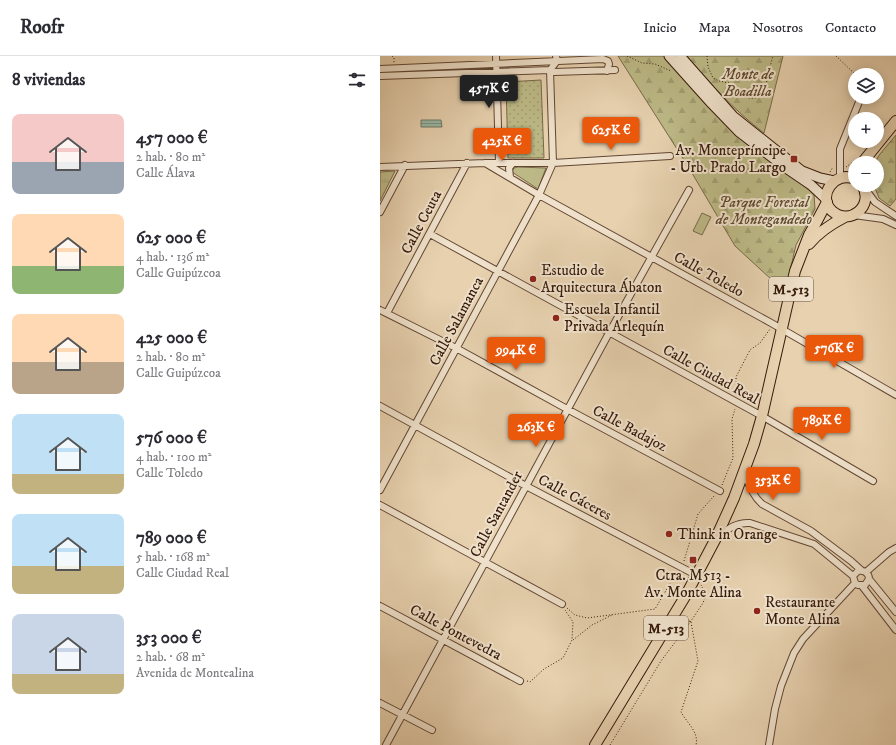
<!DOCTYPE html>
<html lang="es">
<head>
<meta charset="utf-8">
<style>
	body { margin:0; font-family:"IM FELL DW Pica",serif; background:#f7f7f7; color:#2b2b33; height:100vh; display:flex; flex-direction:column; font-size:15px; white-space:nowrap }
	* { box-sizing:border-box; margin:0 }
	p { font-size:13px; color:#7c7c81 }
	.icon { flex:none; width:22px; height:22px; fill:none; stroke:currentColor; stroke-width:2; stroke-linecap:round; stroke-linejoin:round }
	.map { position:relative; flex:1; overflow:hidden }
	.panel { display:flex; flex-direction:column; background:#fff; width:380px }
	.panel>* { flex:none }
	.fabs { position:absolute; left:468px; top:12px; display:grid; gap:8px }
	.fabs a { display:grid; place-items:center; width:36px; height:36px; border-radius:50%; background:#fff; box-shadow:0 2px 10px #0003; font-size:20px }
	.price { position:absolute; translate:-50% -34px; padding:0 9px; border-radius:4px; background:#ea580c; color:#fff; font-size:13px; line-height:26px; filter:drop-shadow(0 1px 2px #0008) }
	.price::after { content:''; position:absolute; left:50%; top:24px; width:12px; height:9px; margin-left:-6px; background:inherit; clip-path:polygon(0 0,100% 0,50% 100%) }
	.price.selected { background:#222; color:#fff }
	ul { padding:0; list-style:none }
	li { display:flex; align-items:center; gap:12px; height:100px; padding:0 12px }
	li span { display:grid; place-items:center; flex:none; width:112px; height:80px; border-radius:8px; color:#555 }
	li>.icon { margin-inline-start:auto }
	span .icon { width:48px; height:48px; fill:#fffc; stroke-width:1 }
	li b { font-size:17px }
	h2 { display:flex; justify-content:space-between; align-items:center; height:48px; padding:0 12px; font-size:17px }
	header { display:flex; align-items:center; gap:24px; box-sizing:border-box; height:56px; padding:0 20px; background:#fff; border-bottom:1px solid #e1e1e2 }
	header strong { font-size:19px }
	nav { display:flex; gap:22px; margin-inline-start:auto; font-size:14px }
	main { display:flex; flex:1; min-height:0 }
	.map>svg:first-child { display:block }
	.grass { fill:url(#grass-dots); stroke:#796948 }
	.forest { fill:url(#forest-firs); stroke:#796948 }
	.park { fill:url(#park-tufts); stroke:#796948 }
	.garden { fill:#bcb986; stroke:#796948 }
	.water { fill:url(#water-rules); stroke:#717868 }
	.lines { fill:none; stroke-linecap:round; stroke-linejoin:round }
	.street-casing { stroke:#624733; stroke-width:8 }
	.secondary-casing { stroke:#36190a; stroke-width:11 }
	.primary-casing { stroke:#36190a; stroke-width:12 }
	.path { stroke:#36190a; stroke-width:1; stroke-dasharray:1 2; stroke-linecap:butt }
	.street { stroke:#efe1cb; stroke-width:6 }
	.secondary { stroke:#efe1cb; stroke-width:9 }
	.primary { stroke:#e7d1af; stroke-width:10 }
	.poi-dot { fill:#8f2418; stroke:#efe1cb; stroke-width:1.5 }
	.labels { text-anchor:middle; stroke-width:4; stroke-linejoin:round; paint-order:stroke }
	.shield { fill:#efe1cb; stroke:#6e5544; stroke-width:1 }
	.shield-label { font-size:14px; font-weight:bold; fill:#36190a }
	.park-label { font-size:15px; font-style:italic; fill:#5e492f; stroke:#efe1cb }
	.poi-label { font-size:15px; fill:#36190a; stroke:#efe1cb; text-anchor:start }
	.street-label { font-size:15px; fill:#36190a; stroke:#efe1cb }
</style>
</head>
<body>
<header>
<strong>Roofr</strong>
<nav><a>Inicio</a><a>Mapa</a><a>Nosotros</a><a>Contacto</a></nav>
</header>
<main>
<section class="panel">
<h2>8 viviendas<svg class="icon" aria-label="filters" viewBox="0 0 24 24"><path d="M4 7h16M4 17h16"/><circle cx="9" cy="7" r="2"/><circle cx="15" cy="17" r="2"/></svg></h2>
<ul>
<li><span style="background:linear-gradient(#f6c9c9 60%,#9aa5b1 0)"><svg class="icon" aria-label="home" viewBox="0 0 24 24"><path d="M3 11l9-7 9 7M6 9v11h12V9"/></svg></span><div><b>457 000 €</b><p>2 hab. · 80 m²</p><p>Calle Álava</p></div></li>
<li><span style="background:linear-gradient(#ffd9b3 65%,#8fb573 0)"><svg class="icon" aria-label="home" viewBox="0 0 24 24"><path d="M3 11l9-7 9 7M6 9v11h12V9"/></svg></span><div><b>625 000 €</b><p>4 hab. · 136 m²</p><p>Calle Guipúzcoa</p></div></li>
<li><span style="background:linear-gradient(#ffd9b3 60%,#b9a48a 0)"><svg class="icon" aria-label="home" viewBox="0 0 24 24"><path d="M3 11l9-7 9 7M6 9v11h12V9"/></svg></span><div><b>425 000 €</b><p>2 hab. · 80 m²</p><p>Calle Guipúzcoa</p></div></li>
<li><span style="background:linear-gradient(#bfe0f5 75%,#c2b280 0)"><svg class="icon" aria-label="home" viewBox="0 0 24 24"><path d="M3 11l9-7 9 7M6 9v11h12V9"/></svg></span><div><b>576 000 €</b><p>4 hab. · 100 m²</p><p>Calle Toledo</p></div></li>
<li><span style="background:linear-gradient(#bfe0f5 65%,#c2b280 0)"><svg class="icon" aria-label="home" viewBox="0 0 24 24"><path d="M3 11l9-7 9 7M6 9v11h12V9"/></svg></span><div><b>789 000 €</b><p>5 hab. · 168 m²</p><p>Calle Ciudad Real</p></div></li>
<li><span style="background:linear-gradient(#c9d6e8 75%,#c2b280 0)"><svg class="icon" aria-label="home" viewBox="0 0 24 24"><path d="M3 11l9-7 9 7M6 9v11h12V9"/></svg></span><div><b>353 000 €</b><p>2 hab. · 68 m²</p><p>Avenida de Montealina</p></div></li>
</ul>
</section>
<div class="map">
<svg width="516" height="689" viewBox="0 0 516 689">
	<defs>
		<pattern id="grass-dots" width="8" height="8" patternUnits="userSpaceOnUse"><rect width="8" height="8" fill="#bcb986"/><path d="M2 2h.1M6 6h.1" fill="none" stroke="#a29e72" stroke-width="1.8" stroke-linecap="round"/></pattern>
		<pattern id="forest-firs" width="22" height="20" patternUnits="userSpaceOnUse"><rect width="22" height="20" fill="#bcb986"/><path d="M5 1l3.5 6h-7zM16 11l3.5 6h-7z" fill="#a29e72"/></pattern>
		<pattern id="park-tufts" width="24" height="20" patternUnits="userSpaceOnUse"><rect width="24" height="20" fill="#bcb986"/><path d="M3 7l-1-3M5 7V3M7 7l1-3M15 17l-1-3M17 17v-4M19 17l1-3" fill="none" stroke="#a29e72"/></pattern>
		<pattern id="water-rules" width="6" height="5" patternUnits="userSpaceOnUse"><rect width="6" height="5" fill="#98b8a6"/><path d="M0 2.5h6" fill="none" stroke="#7d9585"/></pattern>
	</defs>
	<rect width="100%" height="100%" fill="#e7d1af"/>
	<filter id="stains"><feTurbulence type="fractalNoise" baseFrequency=".005" numOctaves="4"/><feColorMatrix values="0 0 0 0 .2 0 0 0 0 .09 0 0 0 0 .02 0 0 0 .5 -.17"/></filter>
	<radialGradient id="worn" r=".72"><stop offset=".6" stop-color="#630" stop-opacity="0"/><stop offset="1" stop-color="#630" stop-opacity=".3"/></radialGradient>
	<path class="grass" d="M161 24 164 102H128L126 26Z"/>
	<path class="forest" d="M238 0H285L355 76 434 138 435 153 416 189 405 236 355 190 309 112Z
		M307 0H403L384 77C355 55 330 28 307 0Z
		M516 79V143L510 150 499 142 494 129H497V107L495 106 500 98Z"/>
	<path class="park" d="M15 115 0 145V116Z"/>
	<path class="garden" d="M138 111 166 112 158 133 132 116 134 112Z
		M322 157 331 161 322 179 313 175Z"/>
	<path class="water" d="M41 64H61L62 71H41Z"/>
	<g class="lines">
		<defs>
			<path id="street" d="M116 0 119 106
				M0 13 223 3 228 5 229 8 227 15
				M0 20 170 14 174 16 235 14
				M105 107 159 139 393 268 516 339
				M0 111 105 107H173L290 100
				M130 121 129 112 133 107
				M460 122V93L481 41
				M486 134 495 146 516 160
				M0 156 25 109
				M474 159 503 163 516 169
				M50 178 382 360 493 425
				M0 254 76 292 187 353 340 435
				M7 257 87 107
				M0 350 146 430 316 519
				M364 416C369 428 372 439 382 448L431 475 471 505 481 514
				M0 434 159 139 173 107 170 14 177 5 176 0
				M0 449 182 548
				M338 481C348 473 356 466 370 467L434 488 473 520
				M486 516 509 496 516 492
				M489 523 485 529H478L475 527 473 520 478 515C484 514 489 517 489 523L516 556
				M482 530 516 574
				M0 550 140 625
				M0 647 52 674
				M6 689 229 277 309 134
				M389 689 395 653 401 630 414 597 423 583 475 527"/>
			<path id="secondary" d="M289 0 332 48 359 76 406 112 431 129 446 143
				M300 0 353 60 422 115 440 122 454 125"/>
			<path id="primary" d="M482 107 516 65
				M475 123C455 114 436 140 452 155 470 171 495 149 482 129
				M429 188C439 176 451 168 465 161
				M215 689 306 539 335 484 354 442 374 388 382 360 415 215 429 179 438 163 447 146"/>
		</defs>
		<use href="#street" class="street-casing"/>
		<use href="#secondary" class="secondary-casing"/>
		<use href="#primary" class="primary-casing"/>
		<path class="path" d="M12 0 14 2V7
			M247 0 262 7 275 8 291 15
			M327 0 328 11 333 22 339 25 354 28 367 42C371 42 376 43 379 40 388 32 389 11 393 0
			M456 0 476 19
			M466 111 473 106
			M450 116 453 111
			M345 331 349 326 356 322
			M357 338 356 321 370 294 380 287 390 273
			M342 429 353 402 352 363 355 353
			M304 505 318 458 334 440
			M187 552 195 559 207 562 275 553 297 516
			M300 566 311 565
			M311 566 318 605 301 656C307 667 319 676 316 689
			M193 584 212 569 232 559
			M147 625 150 626 164 613 183 602 192 584 193 566 185 554
			M230 689 281 605 311 565 323 547 326 539 321 529"/>
		<use href="#street" class="street"/>
		<use href="#secondary" class="secondary"/>
		<use href="#primary" class="primary"/>
	</g>
	<g class="poi-dot">
		<rect x="410" y="99" width="8" height="8" rx="2"/>
		<circle cx="153" cy="223" r="4"/>
		<circle cx="176" cy="262" r="4"/>
		<circle cx="289" cy="478" r="4"/>
		<rect x="309" y="500" width="8" height="8" rx="2"/>
		<circle cx="377" cy="555" r="4"/>
	</g>
	<g class="labels">
		<g class="shield">
			<rect x="389" y="221" width="44" height="24" rx="3"/>
			<rect x="264" y="560" width="44" height="24" rx="3"/>
		</g>
		<g class="shield-label">
			<text x="411" y="238">M-513</text>
			<text x="286" y="577">M-513</text>
		</g>
		<g class="park-label">
			<text x="368" y="23">Monte de<tspan x="368" dy="17">Boadilla</tspan></text>
			<text x="384" y="151">Parque Forestal<tspan x="384" dy="17">de Montegandedo</tspan></text>
		</g>
		<g class="poi-label">
			<text x="406" y="99" text-anchor="end">Av. Montepríncipe<tspan x="406" dy="17">- Urb. Prado Largo</tspan></text>
			<text x="161" y="219">Estudio de<tspan x="161" dy="17">Arquitectura Ábaton</tspan></text>
			<text x="184" y="258">Escuela Infantil<tspan x="184" dy="17">Privada Arlequín</tspan></text>
			<text x="297" y="483">Think in Orange</text>
			<text x="313" y="524" text-anchor="middle">Ctra. M513 -<tspan x="313" dy="17">Av. Monte Alina</tspan></text>
			<text x="385" y="551">Restaurante<tspan x="385" dy="17">Monte Alina</tspan></text>
		</g>
		<g class="street-label">
			<text transform="translate(41 166) rotate(-62)" y="5">Calle Ceuta</text>
			<text transform="translate(329 218) rotate(29)" y="5">Calle Toledo</text>
			<text transform="translate(76 265) rotate(-62)" y="5">Calle Salamanca</text>
			<text transform="translate(331 318) rotate(29)" y="5">Calle Ciudad Real</text>
			<text transform="translate(250 372) rotate(28)" y="5">Calle Badajoz</text>
			<text transform="translate(195 441) rotate(28)" y="5">Calle Cáceres</text>
			<text transform="translate(116 458) rotate(-62)" y="5">Calle Santander</text>
			<text transform="translate(76 576) rotate(28)" y="5">Calle Pontevedra</text>
		</g>
	</g>
	<rect width="100%" height="100%" filter="url(#stains)"/>
	<rect width="100%" height="100%" fill="url(#worn)"/>
</svg>
<div class="fabs">
<a><svg class="icon" aria-label="layers" viewBox="0 0 24 24"><path d="M12 4l9 5-9 5-9-5zM3 14l9 5 9-5"/></svg></a>
<a>+</a>
<a>−</a>
</div>
<b class="price selected" style="left:109px;top:53px">457K €</b>
<b class="price" style="left:231px;top:95px">625K €</b>
<b class="price" style="left:122px;top:106px">425K €</b>
<b class="price" style="left:454px;top:313px">576K €</b>
<b class="price" style="left:136px;top:315px">994K €</b>
<b class="price" style="left:442px;top:385px">789K €</b>
<b class="price" style="left:156px;top:392px">263K €</b>
<b class="price" style="left:393px;top:445px">353K €</b>
</div>
</main>
</body>
</html>
